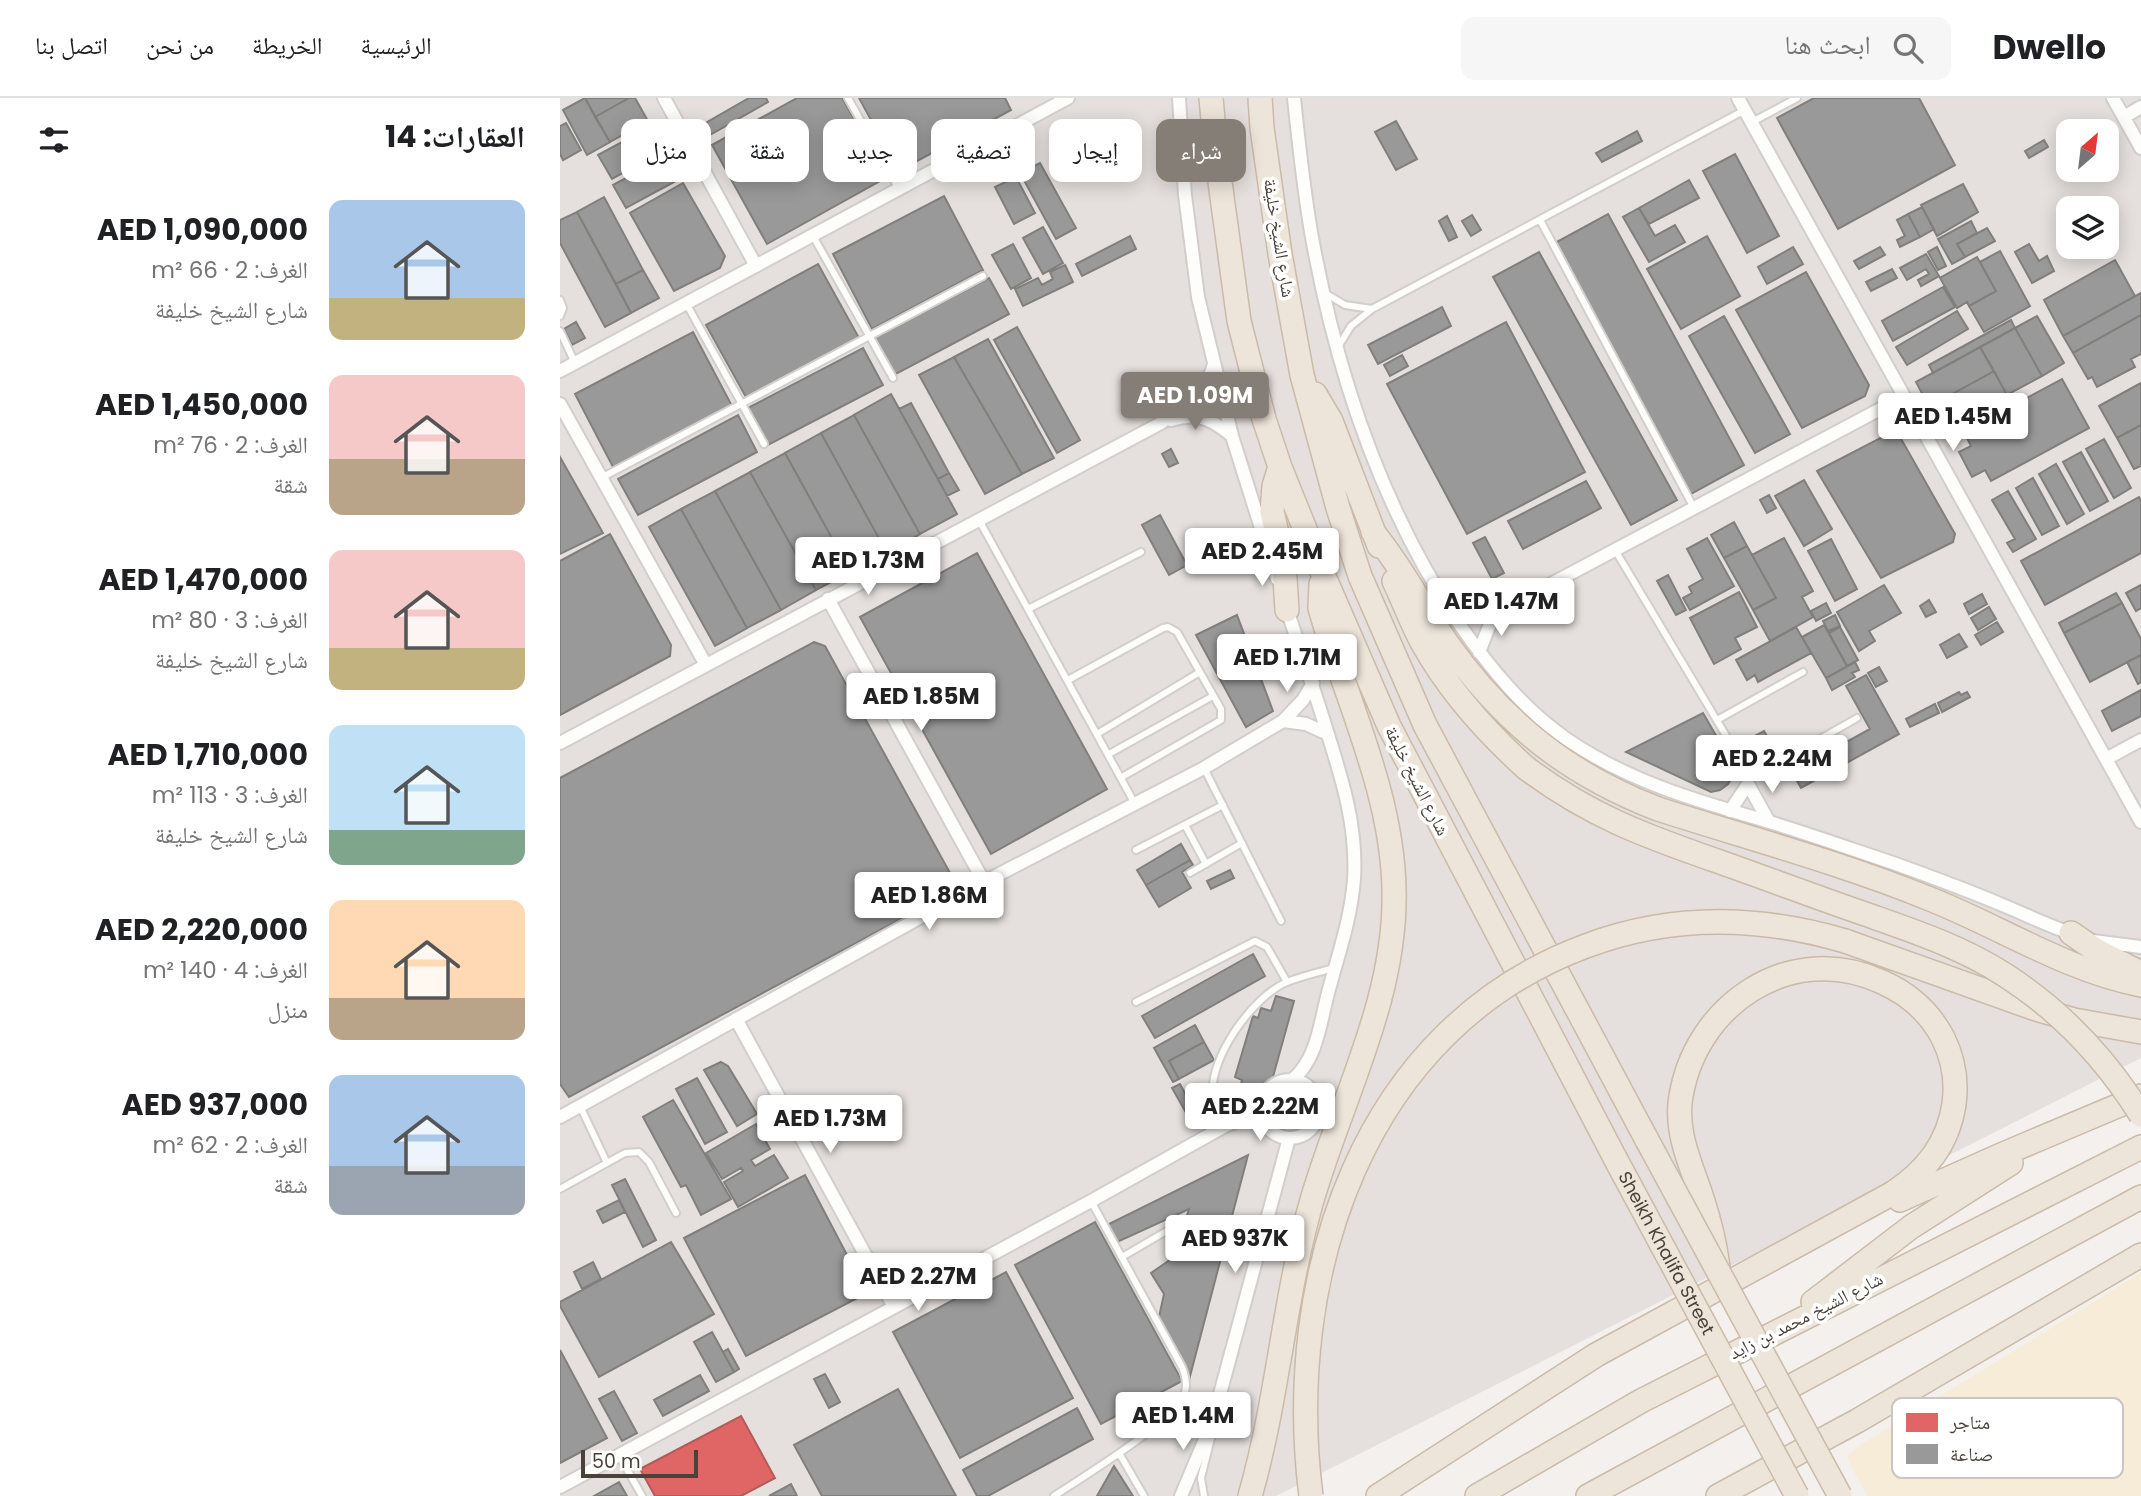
<!DOCTYPE html>
<html lang="ar">
<head>
<meta charset="utf-8">
<style>
	body { margin:0; font-family:Poppins,"Noto Naskh Arabic",sans-serif; background:#f6f6f6; color:#202124; direction:rtl; height:100vh; display:flex; flex-direction:column; font-size:26px; white-space:nowrap }
	* { box-sizing:border-box; margin:0 }
	p { font-size:23px; color:#757577 }
	.icon { flex:none; width:38px; height:38px; fill:none; stroke:currentColor; stroke-width:2; stroke-linecap:round; stroke-linejoin:round }
	.map { position:relative; flex:1; overflow:hidden; direction:ltr }
	.details { display:flex; flex-direction:column; background:#fff; width:560px }
	.details>* { flex:none }
	.top-card { position:absolute; left:21px; top:21px; width:665px; height:63px; direction:rtl; display:flex; gap:14px }
	.needle { width:46px; rotate:28deg }
	.buttons { position:absolute; left:1496px; top:21px; display:grid; gap:14px }
	.buttons a { display:grid; place-items:center; width:63px; height:63px; border-radius:14px; background:#fff; box-shadow:0 4px 18px #0003; font-size:35px }
	.scale { position:absolute; left:21px; bottom:18px; width:117px; box-sizing:border-box; padding-left:7px; border:4px solid #4a4138; border-top:0; font-size:19px; line-height:24px; white-space:nowrap; color:#4a4138; -webkit-text-stroke:5px #fff; paint-order:stroke }
	.price { position:absolute; translate:-50% -60px; padding:0 16px; border-radius:7px; background:#fff; color:#222; font-size:23px; line-height:46px; filter:drop-shadow(0 2px 4px #0008) }
	.price::after { content:''; position:absolute; left:50%; top:42px; width:21px; height:16px; margin-left:-10px; background:inherit; clip-path:polygon(0 0,100% 0,50% 100%) }
	.price.current { background:#857e77; color:#fff }
	ul { padding:0; list-style:none }
	li { display:flex; align-items:center; gap:21px; height:175px; padding:0 35px }
	li span { display:grid; place-items:center; flex:none; width:196px; height:140px; border-radius:14px; color:#555 }
	li>.icon { margin-inline-start:auto }
	span .icon { width:84px; height:84px; fill:#fffc; stroke-width:1 }
	li b { font-size:30px }
	h2 { display:flex; justify-content:space-between; align-items:center; height:84px; padding:0 35px; font-size:30px }
	.pill { padding:0 24px; border-radius:14px; background:#fff; box-shadow:0 4px 18px #0003; font-size:24px; line-height:63px }
	.pill.current { background:#857e77; color:#fff }
	header { display:flex; align-items:center; gap:42px; box-sizing:border-box; height:98px; padding:0 35px; background:#fff; border-bottom:2px solid #e0e0e0 }
	header strong { font-size:33px }
	nav { display:flex; gap:38px; margin-inline-start:auto; font-size:24px }
	.search { width:490px; height:63px; background:#f6f6f6; display:flex; align-items:center; gap:18px; box-sizing:border-box; padding:0 24px; border-radius:14px; color:#757577; font-size:26px }
	main { display:flex; flex:1; min-height:0 }
	.map>svg:first-child { display:block }
	.industrial { fill:#e5e0dd; fill-rule:evenodd }
	.sand { fill:#f6ecd8 }
	.shops { fill:#e06666; stroke:#b35b58; stroke-width:2 }
	.industry { fill:#999; stroke:#817f7c; stroke-width:2 }
	.lines { fill:none; stroke-linecap:round; stroke-linejoin:round }
	.lane-casing { stroke:#d1cecb; stroke-width:10 }
	.street-casing { stroke:#d1cecb; stroke-width:16 }
	.highway-casing { stroke:#cbbaa8; stroke-width:26 }
	.lane { stroke:#fdfdfc; stroke-width:6 }
	.street { stroke:#fdfdfc; stroke-width:12 }
	.highway { stroke:#ede5da; stroke-width:23 }
	.highway-bridge-casing { stroke:#cbbaa8; stroke-width:26; stroke-linecap:butt }
	.highway-bridge { stroke:#ede5da; stroke-width:23 }
	.labels { text-anchor:middle; stroke-width:7; stroke-linejoin:round; paint-order:stroke }
	.street-label { font-size:18px; fill:#4a4138; stroke:#fff }
	.key { fill:#fff; stroke:#c9c6c3; stroke-width:2 }
	.key-label { font-size:19px; fill:#4a4138 }
</style>
</head>
<body>
<header>
<strong>Dwello</strong>
<div class="search"><svg class="icon" aria-label="search" viewBox="0 0 24 24"><circle cx="10" cy="10" r="6"/><path d="M15 15l6 6"/></svg>ابحث هنا</div>
<nav><a>الرئيسية</a><a>الخريطة</a><a>من نحن</a><a>اتصل بنا</a></nav>
</header>
<main>
<div class="map">
<svg width="1581" height="1398" viewBox="0 0 1581 1398">
	<rect width="100%" height="100%" fill="#f3f0ed"/>
	<path class="industrial" d="M0 0H1581V960L716 1398H0ZM1508 33H1547V72H1508ZM1508 110H1547V149H1508Z"/>
	<path class="sand" d="M1581 1175V1398H1307L1287 1360 1294 1351Z"/>
	<path class="shops" d="M181 1318 215 1380 181 1398H95L80 1371Z"/>
	<path class="industry" d="M25 0 50 44 27 57 3 12Z
		M25 0H69L35 19Z
		M69 0H75L88 23 50 44 35 19Z
		M189 0H206L208 4 150 37 144 26Z
		M237 0H282L327 79 207 146 152 47Z
		M299 0H445L451 12 339 73Z
		M1254 0H1359L1395 67 1278 131 1217 20Z
		M836 23 857 61 836 72 815 34Z
		M6 25 21 52 3 62 0 56V28Z
		M86 31 99 55 52 81 38 57Z
		M1077 33 1082 43 1042 64 1036 55Z
		M1484 42 1488 49 1469 60 1465 53Z
		M1175 56 1219 138 1187 155 1143 73Z
		M101 61 114 84 66 110 53 87Z
		M480 65 516 130 496 141 460 75Z
		M456 79 475 115 454 126 435 89Z
		M1129 82 1139 100 1089 126 1079 110Z
		M123 85 165 158 160 170 114 193 70 115Z
		M1403 86 1418 114 1377 138 1361 107Z
		M384 98 423 172 312 231 273 156Z
		M44 99 83 172 56 186 17 114Z
		M1362 109 1374 131 1360 139 1348 116Z
		M1079 110 1095 138 1115 127 1125 144 1089 164 1063 119Z
		M17 114 71 215 45 229 0 145V122Z
		M1048 116 1184 367 1131 396 995 145Z
		M1348 116 1360 139 1340 149 1337 142 1345 138 1337 122Z
		M912 117 921 132 911 138 902 123Z
		M887 118 897 139 889 143 879 123Z
		M1411 123 1417 135 1397 146 1405 159 1392 166 1378 141Z
		M483 129 503 165 483 176 463 140Z
		M1427 130 1435 143 1405 159 1397 146Z
		M570 138 576 151 522 178 516 166Z
		M1147 138 1180 198 1121 231 1087 171Z
		M453 146 471 180 451 191 432 157Z
		M1469 146 1479 163 1487 158 1494 173 1472 185 1455 154Z
		M1233 149 1243 166 1207 186 1198 169Z
		M1320 149 1325 157 1299 171 1294 163Z
		M1377 149 1386 168 1378 172 1368 154Z
		M1440 153 1470 208 1424 234 1409 208 1436 193 1420 164Z
		M979 154 1117 402 1071 427 933 179Z
		M1366 156 1379 178 1361 188 1358 182 1369 176 1366 171 1347 182 1340 170Z
		M1417 159 1436 193 1409 208 1407 204 1397 210 1380 180Z
		M1555 162 1575 198 1503 238 1484 202Z
		M258 166 299 240 187 301 146 227Z
		M505 167 513 184 463 208 455 191 478 180 482 187 493 181 490 174Z
		M1332 171 1337 180 1311 193 1306 184Z
		M83 172 99 200 71 215 56 186Z
		M1246 174 1309 287 1305 298 1242 330 1176 212Z
		M429 180 449 216 334 277 314 240Z
		M1383 189 1395 209 1333 243 1322 223Z
		M1581 195V217L1513 255 1503 238Z
		M882 209 891 228 818 266 808 247Z
		M1397 213 1408 231 1347 267 1336 249Z
		M1581 217V256L1571 261 1575 269 1537 289 1532 279 1528 281 1513 255Z
		M1164 218 1230 336 1195 355 1129 238Z
		M1477 218 1504 265 1482 278 1455 230Z
		M1451 222 1455 230 1373 275 1369 267Z
		M16 224 25 240 12 247 4 231Z
		M946 224 1025 374 907 436 827 286Z
		M457 229 520 342 497 355 434 242Z
		M1455 230 1482 278 1447 297 1420 249Z
		M133 234 172 308 53 369 15 296Z
		M428 241 494 360 462 376 394 259Z
		M1420 249 1434 273 1369 309 1356 284Z
		M303 250 323 287 208 347 188 310Z
		M842 257 848 268 830 278 824 267Z
		M394 259 462 376 425 396 359 277Z
		M1434 273 1447 297 1382 332 1369 309Z
		M1502 281 1529 330 1431 383 1425 372 1412 379 1399 354 1411 348 1404 334Z
		M1581 285V327L1557 340 1539 308Z
		M331 296 397 416 360 436 294 317Z
		M351 305 389 375 378 381 339 311Z
		M178 317 197 354 78 417 58 381Z
		M294 317 360 436 327 455 261 335Z
		M1581 327V368L1574 371 1557 340Z
		M261 335 327 455 300 469 293 457 284 462 225 355Z
		M1330 335 1340 339 1395 436 1393 444 1321 480 1257 373Z
		M1544 341 1571 390 1554 400 1526 351Z
		M611 351 618 365 609 369 602 356Z
		M1521 354 1548 403 1530 413 1503 364Z
		M225 355 284 462 269 470 275 482 256 492 190 374Z
		M0 359 43 435 0 456Z
		M1496 366 1524 416 1507 426 1479 376Z
		M190 374 256 492 221 512 155 393Z
		M389 375 399 392 387 398 378 381Z
		M1473 380 1499 428 1482 437 1456 390Z
		M1244 382 1272 431 1244 448 1215 398Z
		M1026 383 1041 410 963 451 948 423Z
		M155 393 221 512 187 530 121 411Z
		M1448 393 1476 441 1453 454 1447 445 1455 441 1432 402Z
		M1209 397 1216 410 1207 415 1200 402Z
		M1579 399 1581 403V455L1485 507 1461 463Z
		M121 411 187 530 155 548 89 429Z
		M600 417 627 467 609 477 582 427Z
		M1174 424 1187 448 1164 460 1151 437Z
		M50 436 111 547 110 558 0 617V463Z
		M925 439 944 475 932 481 913 445Z
		M1147 440 1174 488 1130 512 1123 500 1132 495 1129 489 1143 481 1127 451Z
		M1224 440 1253 493 1242 499 1253 519 1210 543 1193 512 1216 500 1192 457Z
		M1271 441 1297 491 1275 503 1248 453Z
		M1187 448 1216 500 1193 512 1164 460Z
		M417 455 547 691 431 756 300 519Z
		M1108 477 1126 512 1116 517 1097 483Z
		M1324 487 1341 515 1309 533 1315 543 1299 553 1277 514Z
		M1581 487V510L1576 513 1566 495Z
		M1179 494 1197 529 1175 540 1181 551 1154 566 1130 520Z
		M1556 495 1562 505 1504 535 1499 525Z
		M1422 496 1427 506 1409 516 1404 506Z
		M1369 502 1376 514 1366 519 1360 508Z
		M1266 505 1271 515 1256 523 1251 513Z
		M1562 505 1581 541V557L1530 584 1504 535Z
		M1429 509 1436 521 1418 532 1411 520Z
		M677 517 713 613 686 629 636 537Z
		M1275 517 1280 528 1268 533 1263 523Z
		M1437 524 1443 534 1421 547 1415 537Z
		M1264 527 1287 568 1266 580 1242 539Z
		M1236 529 1251 555 1198 584 1195 577 1187 582 1176 562Z
		M1280 529 1298 562 1287 568 1269 535Z
		M1399 536 1407 549 1387 560 1380 547Z
		M254 544 265 548 395 784 391 794 9 999 0 986V680Z
		M1581 557V584L1578 586 1567 564Z
		M1295 564 1299 572 1292 575 1295 579 1272 592 1266 580Z
		M1319 569 1327 583 1316 589 1308 575Z
		M1306 577 1339 636 1241 690 1232 674 1310 631 1286 588Z
		M1581 592V618L1552 633 1542 613Z
		M1399 594 1401 597 1407 594 1410 599 1382 614 1378 605Z
		M1375 606 1379 615 1350 629 1346 621Z
		M1143 615 1176 672 1168 686 1160 692 1151 694 1066 654Z
		M1204 633 1208 640 1191 650 1187 642Z
		M621 746 630 762 586 787 577 772Z
		M630 762 633 767 622 774 631 790 599 809 586 787Z
		M670 772 674 780 651 791 647 783Z
		M693 856 705 878 595 940 582 918Z
		M716 898 734 903 711 986 704 985 678 1002 682 982 675 979 693 918 698 920 701 910 711 913Z
		M635 927 644 944 609 963 619 981 613 984 594 950Z
		M644 944 654 962 619 981 609 963Z
		M161 964 168 968 197 1016 177 1028 144 972Z
		M137 980 167 1034 145 1046 116 991Z
		M620 986 626 997 631 994 645 1020 633 1027 612 990Z
		M113 1002 171 1101 141 1117 126 1087 121 1089 83 1019Z
		M196 1026 210 1051 191 1062 195 1068 214 1057 228 1080 178 1109 164 1084 183 1073 181 1070 162 1081 146 1055Z
		M688 1057 629 1282 599 1219 604 1196 591 1175 614 1159 629 1111 555 1145 547 1127Z
		M245 1077 307 1195 186 1258 124 1140Z
		M65 1081 96 1142 83 1149 52 1087Z
		M59 1102 65 1114 43 1125 37 1113Z
		M535 1124 622 1283 541 1326 455 1167Z
		M111 1144 154 1216 39 1279 0 1208V1204Z
		M33 1164 41 1181 22 1191 14 1174Z
		M446 1174 513 1300 400 1360 333 1234Z
		M152 1234 174 1274 156 1284 134 1244Z
		M168 1251 179 1271 174 1274 163 1254Z
		M0 1252 47 1340 0 1365Z
		M265 1276 280 1304 269 1310 254 1281Z
		M140 1277 149 1293 103 1318 94 1302Z
		M338 1291 396 1398H262L234 1347Z
		M54 1293 77 1335 62 1343 39 1301Z
		M517 1310 533 1341 428 1398H417L403 1372Z
		M554 1368 573 1398H537Z
		M59 1384 67 1398H34Z
		M231 1386 237 1398H209Z"/>
	<g class="lines">
		<defs>
			<path id="lane" d="M288 0 339 91
				M1192 24 1237 0
				M980 122 1134 410
				M253 138 333 280
				M765 195 785 207 812 211
				M0 202 3 210 0 218
				M126 205 204 346
				M0 233 15 265
				M778 249 791 228 812 211 1185 12
				M41 380 423 178
				M419 422 575 706
				M1055 452 1171 646 1188 686
				M468 511 581 454
				M508 582 603 530 608 529 617 534 661 611V622L562 679
				M1157 622 1243 574
				M537 636 640 574
				M549 656 653 598
				M644 670 721 823
				M1187 679 1204 673 1297 620
				M625 727 646 766
				M576 752 663 707
				M630 775 682 745
				M576 904 695 843 707 849 727 884
				M20 1008 47 1065
				M665 1028C660 1019 654 1008 653 998 648 961 693 898 727 884 742 878 759 874 774 870
				M0 1091 65 1055 79 1054 89 1064 116 1115
				M562 1159 615 1128
				M559 1355 584 1398
				M59 1357 82 1398
				M494 1398C520 1381 612 1324 623 1300 628 1290 626 1279 622 1269L531 1103
				M644 1398 641 1380 653 1332"/>
			<path id="street" d="M104 0 196 168
				M619 0 625 97 638 199 672 338 717 481
				M734 0C739 48 744 97 753 145 778 280 823 413 900 527 930 570 964 612 1008 642 1068 683 1137 703 1206 723 1249 736 1291 751 1333 765 1369 778 1405 791 1440 806 1465 816 1490 829 1516 837
				M1178 0 1581 724
				M1553 0 1581 50
				M1564 19 1581 9
				M0 273 508 0
				M0 306 146 567
				M611 322C637 314 652 321 672 338
				M268 501 424 784
				M726 508C740 552 756 596 769 640 784 687 797 732 794 781 791 821 778 857 768 895 760 925 757 962 732 982
				M891 513 907 516 940 513 1343 299
				M919 554 930 526 940 513
				M723 623 746 626 768 636
				M0 645 601 325C624 307 646 297 654 266
				M1546 661 1581 642
				M1188 686 1209 724
				M1170 713 1188 686
				M1533 843 1581 849
				M176 921 334 1209
				M701 1011a29 29 0 1 1 58 0a29 29 0 1 1-58 0Z
				M0 1019 424 784 644 670 723 623 743 602 753 585
				M0 1389 531 1103 665 1028 701 1013
				M621 1398 653 1322 729 1040"/>
			<path id="highway" d="M651 0 656 55 679 223 704 321 720 369 763 476 829 628 1055 1060
				M700 0 702 30 720 156 742 277 778 410 800 478 865 627 1087 1042
				M755 296 771 323 819 448
				M720 369 714 388 712 414 724 465 727 512
				M813 434C842 469 861 508 887 545 943 624 1007 676 1098 711 1188 740 1282 765 1370 801 1441 829 1505 872 1581 887
				M834 483C844 504 852 526 863 546 890 594 925 633 966 670
				M1511 835 1537 853 1581 875
				M1285 843 1476 911 1514 922 1581 934
				M1340 1102 1441 1057 1581 998
				M1253 1204 1351 1129 1451 1065
				M690 1398C718 1301 724 1199 752 1102 782 999 837 900 834 791 832 693 786 603 760 510L761 486
				M818 1398 1036 1257 1333 1095C1366 1073 1388 1046 1394 1006 1397 984 1393 960 1383 940 1369 913 1349 896 1322 884 1230 841 1132 908 1120 1005 1117 1038 1131 1067 1141 1097 1149 1121 1155 1145 1158 1169
				M917 1398 1081 1303 1581 1049
				M1028 1398 1581 1099
				M1158 1398 1297 1323 1581 1157"/>
		</defs>
		<use href="#lane" class="lane-casing"/>
		<use href="#street" class="street-casing"/>
		<use href="#highway" class="highway-casing"/>
		<use href="#lane" class="lane"/>
		<use href="#street" class="street"/>
		<use href="#highway" class="highway"/>
		<defs>
			<g id="highway-bridge">
				<path d="M966 670C1030 718 1085 738 1160 764 1208 781 1256 799 1305 816 1353 833 1402 849 1445 877 1501 913 1546 961 1581 1017"/>
				<path d="M1087 1042 1280 1398"/>
				<path id="s1" d="M1055 1060 1237 1398"/>
				<path d="M751 1398C723 1178 802 931 1026 848 1111 816 1200 818 1285 843"/>
			</g>
		</defs>
		<use href="#highway-bridge" class="highway-bridge-casing"/>
		<use href="#highway-bridge" class="highway-bridge"/>
	</g>
	<g class="labels">
		<g class="street-label">
			<text transform="translate(719 140) rotate(81)" y="6">شارع الشيخ خليفة</text>
			<text transform="translate(857 683) rotate(63)" y="6">شارع الشيخ خليفة</text>
			<text dy="6" stroke="none"><textPath href="#s1" startOffset="108">Sheikh Khalifa Street</textPath></text>
			<text transform="translate(1246 1218) rotate(-27)" y="6">شارع الشيخ محمد بن زايد</text>
		</g>
	</g>
	<rect x="1332" y="1300" width="231" height="80" rx="10" class="key"/>
	<rect x="1346" y="1315" width="32" height="19" fill="#e06666"/>
	<rect x="1346" y="1346" width="32" height="20" fill="#999"/>
	<g class="key-label">
		<text x="1390" y="1331">متاجر</text>
		<text x="1390" y="1363">صناعة</text>
	</g>
</svg>
<div class="buttons">
<a><svg class="needle" viewBox="-14 -14 28 28"><path d="M0-13l5 13h-10z" fill="#e53935"/><path d="M0 13l5-13h-10z" fill="#757577"/></svg></a>
<a><svg class="icon" aria-label="layers" viewBox="0 0 24 24"><path d="M12 4l9 5-9 5-9-5zM3 14l9 5 9-5"/></svg></a>
</div>
<div class="scale">50 m</div>
<b class="price current" style="left:635px;top:334px">AED 1.09M</b>
<b class="price" style="left:1393px;top:355px">AED 1.45M</b>
<b class="price" style="left:702px;top:490px">AED 2.45M</b>
<b class="price" style="left:308px;top:499px">AED 1.73M</b>
<b class="price" style="left:941px;top:540px">AED 1.47M</b>
<b class="price" style="left:727px;top:596px">AED 1.71M</b>
<b class="price" style="left:361px;top:635px">AED 1.85M</b>
<b class="price" style="left:1212px;top:697px">AED 2.24M</b>
<b class="price" style="left:369px;top:834px">AED 1.86M</b>
<b class="price" style="left:700px;top:1045px">AED 2.22M</b>
<b class="price" style="left:270px;top:1057px">AED 1.73M</b>
<b class="price" style="left:675px;top:1177px">AED 937K</b>
<b class="price" style="left:358px;top:1215px">AED 2.27M</b>
<b class="price" style="left:623px;top:1354px">AED 1.4M</b>
<div class="top-card">
<a class="pill current">شراء</a>
<a class="pill">إيجار</a>
<a class="pill">تصفية</a>
<a class="pill">جديد</a>
<a class="pill">شقة</a>
<a class="pill">منزل</a>
</div>
</div>
<section class="details">
<h2>العقارات: 14<svg class="icon" aria-label="filters" viewBox="0 0 24 24"><path d="M4 7h16M4 17h16"/><circle cx="9" cy="7" r="2"/><circle cx="15" cy="17" r="2"/></svg></h2>
<ul>
<li><span style="background:linear-gradient(#a9c7e8 70%,#c2b280 0)"><svg class="icon" aria-label="home" viewBox="0 0 24 24"><path d="M3 11l9-7 9 7M6 9v11h12V9"/></svg></span><div><b>AED 1,090,000</b><p>الغرف: 2 · 66 m²</p><p>شارع الشيخ خليفة</p></div></li>
<li><span style="background:linear-gradient(#f6c9c9 60%,#b9a48a 0)"><svg class="icon" aria-label="home" viewBox="0 0 24 24"><path d="M3 11l9-7 9 7M6 9v11h12V9"/></svg></span><div><b>AED 1,450,000</b><p>الغرف: 2 · 76 m²</p><p>شقة</p></div></li>
<li><span style="background:linear-gradient(#f6c9c9 70%,#c2b280 0)"><svg class="icon" aria-label="home" viewBox="0 0 24 24"><path d="M3 11l9-7 9 7M6 9v11h12V9"/></svg></span><div><b>AED 1,470,000</b><p>الغرف: 3 · 80 m²</p><p>شارع الشيخ خليفة</p></div></li>
<li><span style="background:linear-gradient(#bfe0f5 75%,#7fa58c 0)"><svg class="icon" aria-label="home" viewBox="0 0 24 24"><path d="M3 11l9-7 9 7M6 9v11h12V9"/></svg></span><div><b>AED 1,710,000</b><p>الغرف: 3 · 113 m²</p><p>شارع الشيخ خليفة</p></div></li>
<li><span style="background:linear-gradient(#ffd9b3 70%,#b9a48a 0)"><svg class="icon" aria-label="home" viewBox="0 0 24 24"><path d="M3 11l9-7 9 7M6 9v11h12V9"/></svg></span><div><b>AED 2,220,000</b><p>الغرف: 4 · 140 m²</p><p>منزل</p></div></li>
<li><span style="background:linear-gradient(#a9c7e8 65%,#9aa5b1 0)"><svg class="icon" aria-label="home" viewBox="0 0 24 24"><path d="M3 11l9-7 9 7M6 9v11h12V9"/></svg></span><div><b>AED 937,000</b><p>الغرف: 2 · 62 m²</p><p>شقة</p></div></li>
</ul>
</section>
</main>
</body>
</html>
